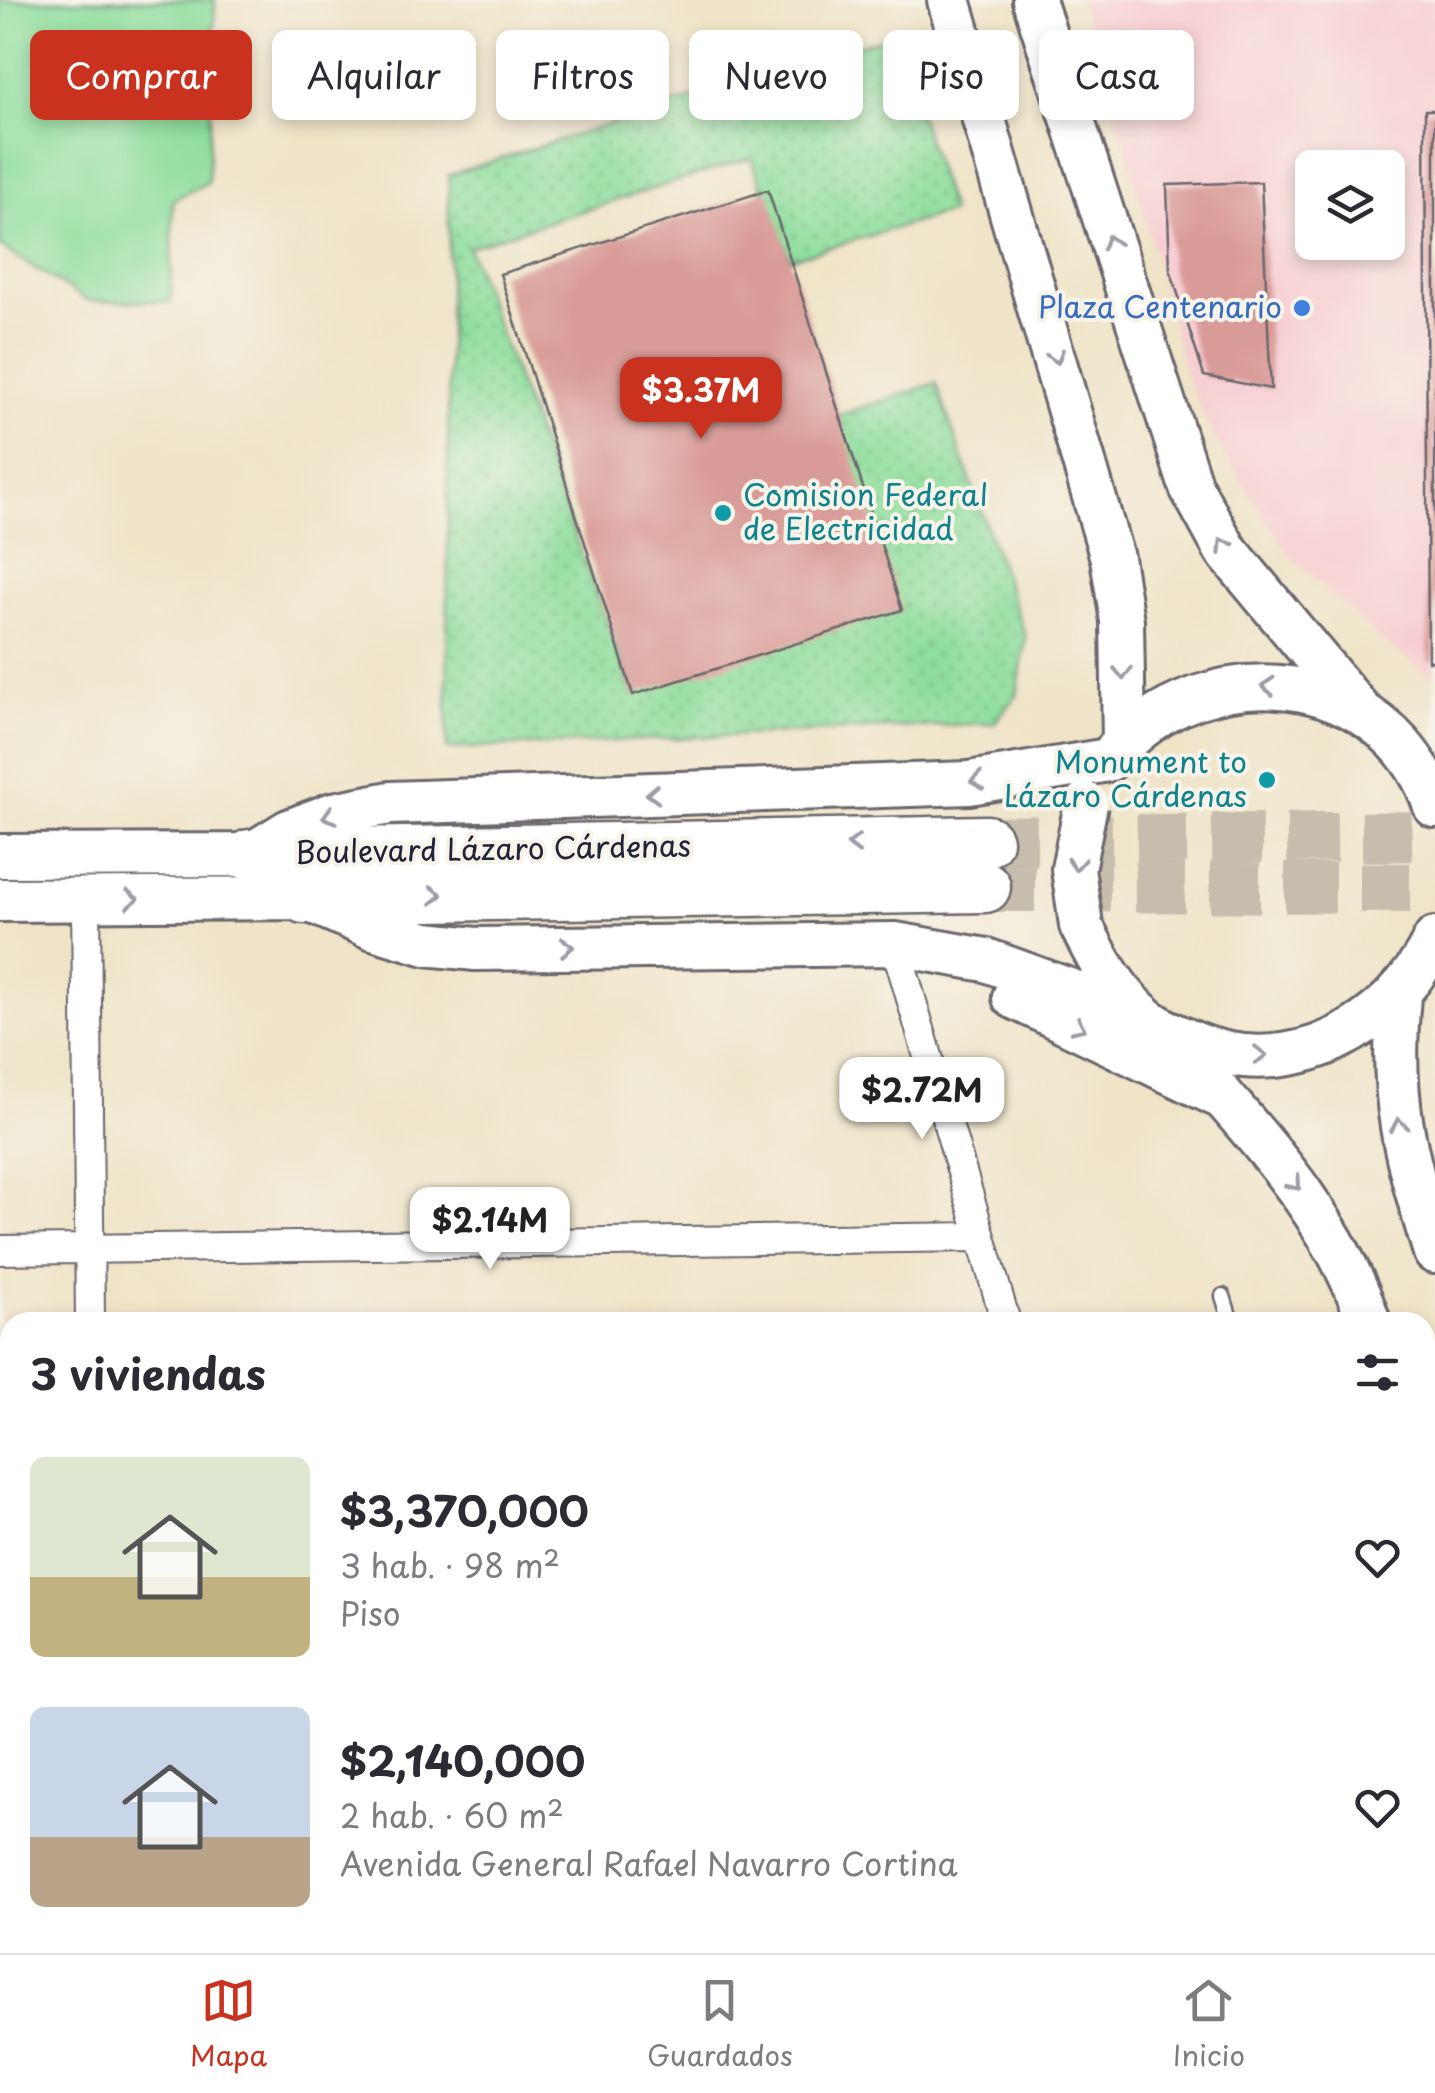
<!DOCTYPE html>
<html lang="es">
<head>
<meta charset="utf-8">
<style>
	body { margin:0; font-family:"Playpen Sans",sans-serif; background:#f7f7f7; color:#2b2b33; height:100vh; display:flex; flex-direction:column; font-size:38px; white-space:nowrap }
	* { box-sizing:border-box; margin:0 }
	p { font-size:32px; color:#7c7c81 }
	.icon { flex:none; width:55px; height:55px; fill:none; stroke:currentColor; stroke-width:2; stroke-linecap:round; stroke-linejoin:round }
	.map { position:relative; flex:1; overflow:hidden }
	.side { position:absolute; left:0px; top:1312px; width:1435px; height:642px; display:flex; flex-direction:column; background:#fff; border-radius:30px 30px 0 0; box-shadow:0 5px 15px #0003 }
	.side>* { flex:none }
	.hud { position:absolute; left:30px; top:30px; width:1375px; height:90px; display:flex; gap:20px }
	.controls { position:absolute; left:1295px; top:150px; display:grid; gap:20px }
	.controls a { display:grid; place-items:center; width:110px; height:110px; border-radius:15px; background:#fff; box-shadow:0 5px 15px #0003; font-size:50px }
	.price { position:absolute; translate:-50% -85px; padding:0 22px; border-radius:20px; background:#fff; color:#222; font-size:32px; line-height:65px; filter:drop-shadow(0 2px 5px #0008) }
	.price::after { content:''; position:absolute; left:50%; top:60px; width:30px; height:22px; margin-left:-15px; background:inherit; clip-path:polygon(0 0,100% 0,50% 100%) }
	.price.active { background:#c8321e; color:#fff }
	ul { padding:0; list-style:none }
	li { display:flex; align-items:center; gap:30px; height:250px; padding:0 30px }
	li span { display:grid; place-items:center; flex:none; width:280px; height:200px; border-radius:15px; color:#555 }
	li>.icon { margin-inline-start:auto }
	span .icon { width:120px; height:120px; fill:#fffc; stroke-width:1 }
	li b { font-size:42px }
	h2 { display:flex; justify-content:space-between; align-items:center; height:120px; padding:0 30px; font-size:42px }
	.tag { padding:0 35px; border-radius:15px; background:#fff; box-shadow:0 5px 15px #0003; font-size:35px; line-height:90px }
	.tag.active { background:#c8321e; color:#fff }
	.menu { display:flex; justify-content:space-around; align-items:center; height:140px; border-top:2px solid #e1e1e2; background:#fff; font-size:28px; color:#7c7c81 }
	.menu a { display:grid; justify-items:center; gap:5px }
	.menu .active { color:#c8321e }
	.map>svg:first-child { display:block }
	.built { fill:#f7cfd3; fill-rule:evenodd }
	.grass { fill:url(#grass-dots); stroke:#58806c; stroke-width:2.5 }
	.green { fill:#8ede9d; stroke:#58806c; stroke-width:2.5 }
	.building { fill:#d99b98 }
	.lines { fill:none; stroke-linecap:round; stroke-linejoin:round }
	.motorway-tunnel { stroke:#c6bdac; stroke-width:50; stroke-dasharray:50 25; stroke-linecap:butt }
	.service-casing { stroke:#6a666c; stroke-width:19 }
	.minor-casing { stroke:#6a666c; stroke-width:32 }
	.primary-casing { stroke:#6a666c; stroke-width:48 }
	.motorway-casing { stroke:#6a666c; stroke-width:55 }
	.service { stroke:#fff; stroke-width:14 }
	.minor { stroke:#fff; stroke-width:28 }
	.primary { stroke:#fff; stroke-width:42 }
	.motorway { stroke:#fff; stroke-width:50 }
	.primary-bridge-casing { stroke:#6a666c; stroke-width:48; stroke-linecap:butt }
	.primary-bridge { stroke:#fff; stroke-width:42 }
	.oneway { stroke:#9c9ca7 }
	.shop-dot { fill:#3f7fe0; stroke:#f7f3e8; stroke-width:4 }
	.culture-dot { fill:#0f9aa8; stroke:#f7f3e8; stroke-width:4 }
	.labels { text-anchor:middle; stroke-width:8; stroke-linejoin:round; paint-order:stroke }
	.shop-label { font-size:30px; fill:#366cbe; stroke:#f7f3e8; text-anchor:end }
	.culture-label { font-size:30px; fill:#0d838f; stroke:#f7f3e8; text-anchor:start }
	.street-label { font-size:30px; fill:#22223b; stroke:#f7f3e8 }
</style>
</head>
<body>
<div class="map">
<svg width="1435" height="1953" viewBox="0 0 1435 1953">
	<defs>
		<pattern id="grass-dots" width="8" height="8" patternUnits="userSpaceOnUse" patternTransform="scale(2.5)"><rect width="8" height="8" fill="#8ede9d"/><path d="M2 2h.1M6 6h.1" fill="none" stroke="#7abe88" stroke-width="1.8" stroke-linecap="round"/></pattern>
	</defs>
	<rect width="100%" height="100%" fill="#f7f3e8"/>
	<filter id="ink" filterUnits="userSpaceOnUse"><feTurbulence type="fractalNoise" baseFrequency=".01" numOctaves="2"/><feDisplacementMap in="SourceGraphic" scale="20" xChannelSelector="R" yChannelSelector="G"/><feConvolveMatrix kernelMatrix="1 2 1 2 8 2 1 2 1" color-interpolation-filters="sRGB"/></filter>
	<filter id="wash" filterUnits="userSpaceOnUse"><feTurbulence type="fractalNoise" baseFrequency=".0048" numOctaves="4" result="noise"/><feDisplacementMap in="SourceGraphic" scale="40" xChannelSelector="R" yChannelSelector="G"/><feGaussianBlur stdDeviation="2.25" result="paint"/><feColorMatrix in="noise" values="0 0 0 0 0 0 0 0 0 0 0 0 0 0 0 0 0 1.4 0 .05"/><feComposite in="paint" operator="in"/></filter>
	<g filter="url(#wash)">
		<rect width="100%" height="100%" fill="#efe4c8"/>
		<path class="built" d="M1080 0H1435V678L1382 641 1290 556 1214 438 1185 374 1128 154ZM1312 168H1388V242H1312Z"/>
		<path class="grass" d="M893 35 951 212 790 259 751 158 468 247 633 694 840 415 936 383 1026 638 1017 695 994 723 447 749 449 175Z"/>
		<path class="green" d="M0 0H215L208 182 173 200 171 302 88 301 0 246Z"/>
		<g id="blocks">
			<path class="building" d="M1425 110H1435V661H1428Z
				M1261 182 1271 389 1204 376 1170 269 1167 185Z
				M768 190 902 610 633 695 500 274Z
				M1425 1825H1435V1953H546V1945H1425Z
				M0 1853H10V1945H516V1953H0Z"/>
		</g>
	</g>
	<g filter="url(#ink)">
		<use href="#blocks" fill-opacity="0" stroke="#6a666c" stroke-width="2.5"/>
		<g class="lines">
			<path class="motorway-tunnel" d="M987 841 1435 836
				M985 887 1435 888"/>
			<defs>
				<path id="service" d="M1223 1296 1231 1322
					M1425 1581H1435
					M1094 1953H1103"/>
				<path id="minor" d="M86 899 90 1322
					M895 944 1006 1322
					M0 1250 979 1237
					M0 1526H10
					M1425 1787H1435
					M0 1806H10"/>
				<path id="primary" d="M949 0 1112 558 1122 621 1124 742
					M1034 0 1191 487 1225 549 1361 712
					M1112 756C1203 648 1388 666 1435 806
					M0 856 250 855 289 831 333 814 390 803 969 783 1108 760
					M0 900 304 898 373 928 426 944 476 949 895 944 986 960 1146 1018
					M1081 925C1098 960 1115 992 1146 1018 1160 1030 1177 1036 1193 1043 1290 1084 1392 1028 1435 939
					M1014 997 1224 1098
					M1399 997C1389 1098 1405 1156 1435 1252
					M1207 1079C1273 1153 1337 1227 1369 1322
					M1425 1499 1435 1530"/>
				<path id="motorway" d="M250 855 987 841
					M304 898 985 887"/>
			</defs>
			<use href="#service" class="service-casing"/>
			<use href="#minor" class="minor-casing"/>
			<use href="#primary" class="primary-casing"/>
			<use href="#motorway" class="motorway-casing"/>
			<use href="#service" class="service"/>
			<use href="#minor" class="minor"/>
			<use href="#primary" class="primary"/>
			<use href="#motorway" class="motorway"/>
			<defs>
				<path id="primary-bridge" d="M1081 925 1073 869 1086 804"/>
			</defs>
			<use href="#primary-bridge" class="primary-bridge-casing"/>
			<use href="#primary-bridge" class="primary-bridge"/>
		</g>
		<defs><path id="oneway-chevron" d="M-2-3.5L2.5 0L-2 3.5" fill="none" stroke-width="1.6" stroke-linecap="round" stroke-linejoin="round" transform="scale(2.5)"/></defs>
		<g class="oneway">
			<use href="#oneway-chevron" transform="translate(1110 242) rotate(-107)"/>
			<use href="#oneway-chevron" transform="translate(1056 357) rotate(73)"/>
			<use href="#oneway-chevron" transform="translate(1224 545) rotate(-123)"/>
			<use href="#oneway-chevron" transform="translate(1123 673) rotate(89)"/>
			<use href="#oneway-chevron" transform="translate(1268 686) rotate(-177)"/>
			<use href="#oneway-chevron" transform="translate(977 781) rotate(173)"/>
			<use href="#oneway-chevron" transform="translate(653 794) rotate(178)"/>
			<use href="#oneway-chevron" transform="translate(329 816) rotate(163)"/>
			<use href="#oneway-chevron" transform="translate(854 844) rotate(179)"/>
			<use href="#oneway-chevron" transform="translate(1076 864) rotate(93)"/>
			<use href="#oneway-chevron" transform="translate(436 895) rotate(-1)"/>
			<use href="#oneway-chevron" transform="translate(132 899)"/>
			<use href="#oneway-chevron" transform="translate(567 947) rotate(-1)"/>
			<use href="#oneway-chevron" transform="translate(1079 1027) rotate(25)"/>
			<use href="#oneway-chevron" transform="translate(1260 1055)"/>
			<use href="#oneway-chevron" transform="translate(1399 1125) rotate(-99)"/>
			<use href="#oneway-chevron" transform="translate(1295 1184) rotate(50)"/>
		</g>
	</g>
	<circle class="shop-dot" cx="1302" cy="308" r="10"/>
	<g class="culture-dot">
		<circle cx="723" cy="513" r="10"/>
		<circle cx="1267" cy="780" r="10"/>
	</g>
	<g class="labels">
		<g class="shop-label">
			<text x="1282" y="318">Plaza Centenario</text>
		</g>
		<g class="culture-label">
			<text x="743" y="506">Comision Federal<tspan x="743" dy="34">de Electricidad</tspan></text>
			<text x="1247" y="773" text-anchor="end">Monument to<tspan x="1247" dy="34">Lázaro Cárdenas</tspan></text>
		</g>
		<g class="street-label">
			<text transform="translate(493 850) rotate(-1)" y="10">Boulevard Lázaro Cárdenas</text>
		</g>
	</g>
</svg>
<div class="controls">
<a><svg class="icon" aria-label="layers" viewBox="0 0 24 24"><path d="M12 4l9 5-9 5-9-5zM3 14l9 5 9-5"/></svg></a>
</div>
<b class="price active" style="left:701px;top:442px">$3.37M</b>
<b class="price" style="left:922px;top:1142px">$2.72M</b>
<b class="price" style="left:490px;top:1272px">$2.14M</b>
<div class="hud">
<a class="tag active">Comprar</a>
<a class="tag">Alquilar</a>
<a class="tag">Filtros</a>
<a class="tag">Nuevo</a>
<a class="tag">Piso</a>
<a class="tag">Casa</a>
</div>
<section class="side">
<h2>3 viviendas<svg class="icon" aria-label="filters" viewBox="0 0 24 24"><path d="M4 7h16M4 17h16"/><circle cx="9" cy="7" r="2"/><circle cx="15" cy="17" r="2"/></svg></h2>
<ul>
<li><span style="background:linear-gradient(#dfe7d0 60%,#c2b280 0)"><svg class="icon" aria-label="home" viewBox="0 0 24 24"><path d="M3 11l9-7 9 7M6 9v11h12V9"/></svg></span><div><b>$3,370,000</b><p>3 hab. · 98 m²</p><p>Piso</p></div><svg class="icon" aria-label="heart" viewBox="0 0 24 24"><path d="M12 20l-8-8c-3-5 5-10 8-4 3-6 11-1 8 4z"/></svg></li>
<li><span style="background:linear-gradient(#c9d6e8 65%,#b9a48a 0)"><svg class="icon" aria-label="home" viewBox="0 0 24 24"><path d="M3 11l9-7 9 7M6 9v11h12V9"/></svg></span><div><b>$2,140,000</b><p>2 hab. · 60 m²</p><p>Avenida General Rafael Navarro Cortina</p></div><svg class="icon" aria-label="heart" viewBox="0 0 24 24"><path d="M12 20l-8-8c-3-5 5-10 8-4 3-6 11-1 8 4z"/></svg></li>
</ul>
</section>
</div>
<nav class="menu">
<a class="active"><svg class="icon" aria-label="map" viewBox="0 0 24 24"><path d="M3 6l6-2 6 2 6-2v14l-6 2-6-2-6 2zM9 4v14M15 6v14"/></svg>Mapa</a>
<a><svg class="icon" aria-label="saved" viewBox="0 0 24 24"><path d="M7 4h10v16l-5-4-5 4z"/></svg>Guardados</a>
<a><svg class="icon" aria-label="home" viewBox="0 0 24 24"><path d="M3 11l9-7 9 7M6 9v11h12V9"/></svg>Inicio</a>
</nav>
</body>
</html>
